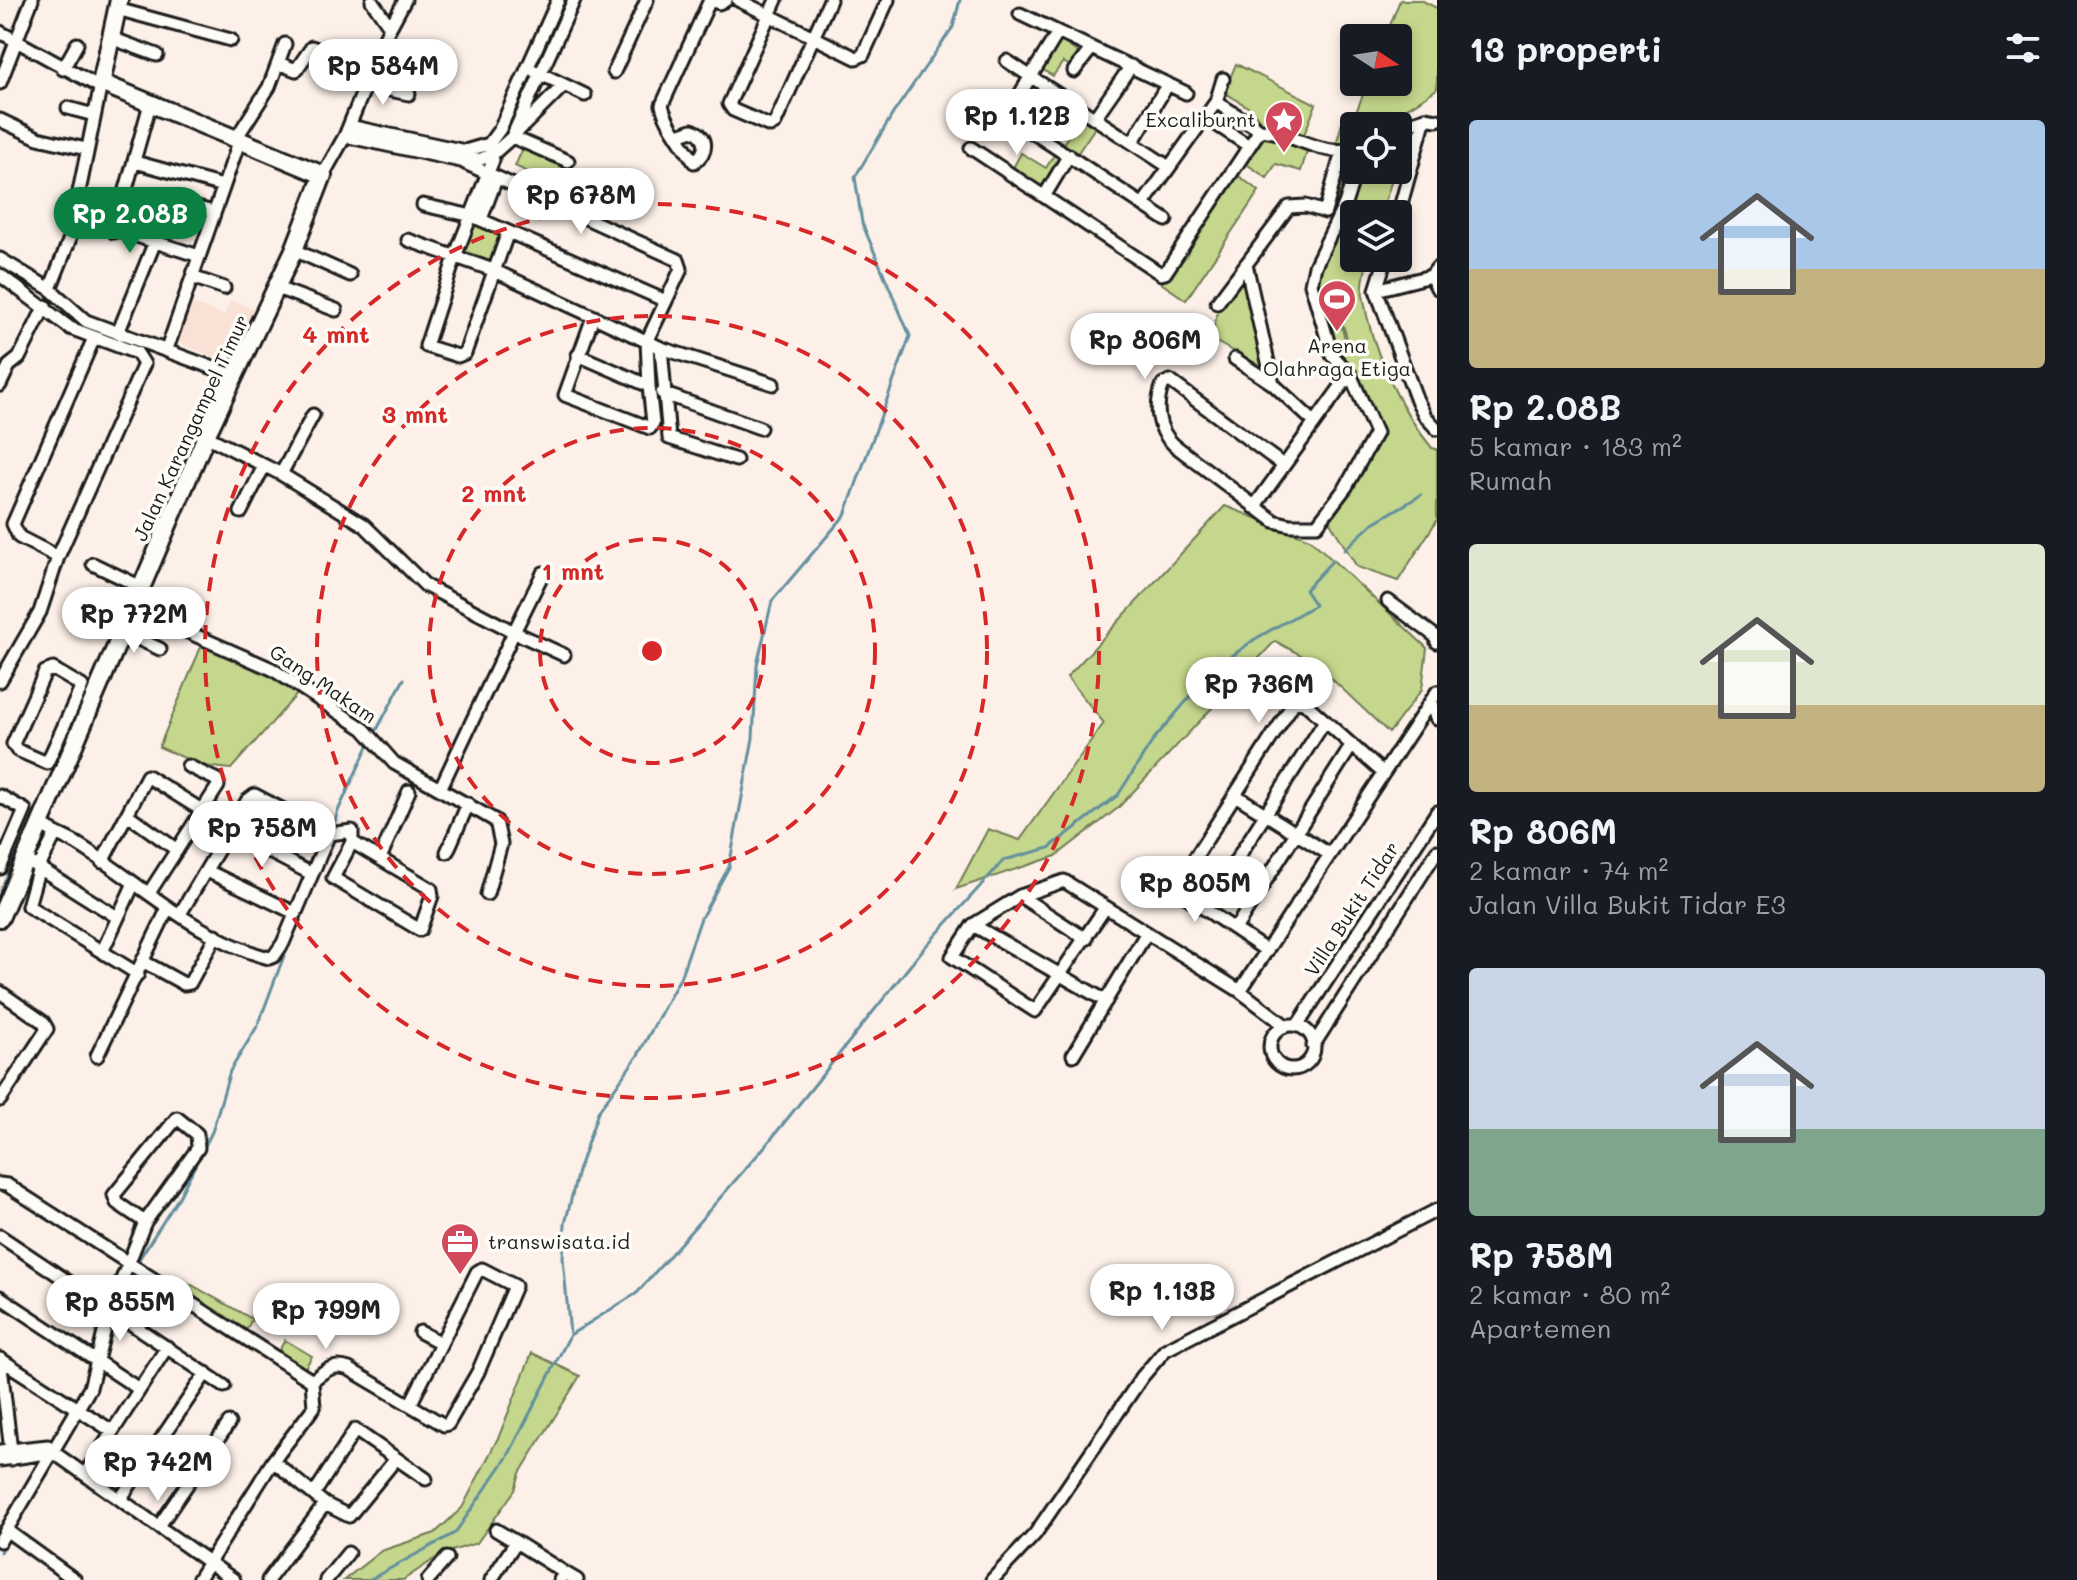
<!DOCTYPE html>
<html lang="id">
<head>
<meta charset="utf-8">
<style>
	body { margin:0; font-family:Mali,sans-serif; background:#20242c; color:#f1f3f6; height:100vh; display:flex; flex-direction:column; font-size:30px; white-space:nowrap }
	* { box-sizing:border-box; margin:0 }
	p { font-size:26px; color:#9ea1a6 }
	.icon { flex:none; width:44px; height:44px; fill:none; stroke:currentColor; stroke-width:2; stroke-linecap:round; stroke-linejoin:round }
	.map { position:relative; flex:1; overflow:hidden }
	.sheet { display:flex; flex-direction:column; background:#171b24; width:640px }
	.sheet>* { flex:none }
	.needle { width:52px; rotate:102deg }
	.buttons { position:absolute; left:1340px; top:24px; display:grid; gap:16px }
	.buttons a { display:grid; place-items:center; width:72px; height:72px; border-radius:8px; background:#171b24; box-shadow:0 4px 12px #0003; font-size:40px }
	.price { position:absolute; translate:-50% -68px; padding:0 18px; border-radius:28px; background:#fff; color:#222; font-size:26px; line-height:52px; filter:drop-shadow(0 2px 4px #0008) }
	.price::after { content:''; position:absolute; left:50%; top:48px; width:24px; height:18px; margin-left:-12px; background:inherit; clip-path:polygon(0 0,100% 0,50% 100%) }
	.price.current { background:#0b8043; color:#fff }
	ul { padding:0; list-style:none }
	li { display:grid; align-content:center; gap:16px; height:424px; padding:0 32px }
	li span { display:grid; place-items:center; height:248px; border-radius:8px; color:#555 }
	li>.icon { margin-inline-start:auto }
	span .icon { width:144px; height:144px; fill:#fffc; stroke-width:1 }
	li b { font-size:34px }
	h2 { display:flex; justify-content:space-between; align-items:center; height:96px; padding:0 32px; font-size:34px }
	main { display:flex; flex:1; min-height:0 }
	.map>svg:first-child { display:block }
	.built { fill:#fae1d6 }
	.green { fill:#c4d78c; stroke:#707a54; stroke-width:2 }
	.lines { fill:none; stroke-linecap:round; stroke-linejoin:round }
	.stream { stroke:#638f9e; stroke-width:3 }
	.street-casing { stroke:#1c1c1c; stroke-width:17 }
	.secondary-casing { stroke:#1c1c1c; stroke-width:22 }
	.street { stroke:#fdfcf7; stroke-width:11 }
	.secondary { stroke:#fdfcf7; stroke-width:16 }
	.ring { fill:none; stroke:#d62828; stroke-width:4; stroke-dasharray:14 10 }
	.labels { text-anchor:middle; stroke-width:7; stroke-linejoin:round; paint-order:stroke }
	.poi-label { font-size:20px; fill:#1c1c1c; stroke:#fdfcf7; text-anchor:end }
	.street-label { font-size:20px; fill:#1c1c1c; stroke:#fdfcf7 }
	.centre { fill:#d62828; stroke:#fdfcf7; stroke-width:4 }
	.ring-label { font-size:24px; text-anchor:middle; font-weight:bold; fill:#d62828; stroke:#fdfcf7; stroke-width:7; stroke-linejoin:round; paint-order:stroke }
</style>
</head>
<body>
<main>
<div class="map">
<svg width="1437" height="1580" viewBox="0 0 1437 1580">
	<rect width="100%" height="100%" fill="#fcf0e8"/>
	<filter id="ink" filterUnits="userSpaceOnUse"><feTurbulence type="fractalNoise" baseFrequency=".0125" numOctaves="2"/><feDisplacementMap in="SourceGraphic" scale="16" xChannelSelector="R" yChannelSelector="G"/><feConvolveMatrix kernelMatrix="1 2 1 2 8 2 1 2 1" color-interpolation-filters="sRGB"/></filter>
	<g filter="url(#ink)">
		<path class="built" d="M230 300 259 310 234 366 178 342 189 303 224 315Z"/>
		<path class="green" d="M1400 0H1421L1437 8V89C1409 107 1387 126 1353 120L1368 82H1398V38H1385Z
			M1061 41 1080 54 1072 67 1063 62 1053 76 1040 68Z
			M1236 64 1316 104 1304 135 1272 122 1262 123 1251 109 1224 92Z
			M1083 113 1098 123 1077 154 1063 144Z
			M1342 123 1351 126 1354 139 1347 144 1336 145Z
			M1266 135 1308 148 1301 171 1276 164 1267 178 1245 163Z
			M524 146 564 165 555 185 515 166Z
			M1057 150 1064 153 1044 188 1013 168 1021 153 1046 168Z
			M1346 156 1353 159 1336 215 1331 216 1328 212Z
			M1363 170H1395L1381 214H1354V258H1368C1366 269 1361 284 1363 295 1371 348 1398 407 1432 448L1437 449V520L1398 581 1357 567 1330 522 1362 474 1381 431 1355 370 1336 351 1349 344 1340 316 1327 319 1319 281 1322 265 1351 206Z
			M1236 174 1259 191 1186 300 1161 283Z
			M474 221 503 234 492 262 462 250Z
			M1243 276 1263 368 1211 339 1218 310Z
			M1340 320 1346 343 1334 347 1328 323Z
			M1225 506 1310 539 1427 648 1422 689 1389 733 1314 662 1275 641 1118 808 1056 856 956 889 988 829 1020 840 1104 723 1067 677Z
			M203 642 256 662 299 692 231 769 203 766 159 747Z
			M176 1276 252 1319 244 1335 172 1286Z
			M285 1340 312 1356 305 1368 278 1352Z
			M532 1353 580 1376 520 1473 515 1490 477 1543 442 1554 403 1580H344L381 1551 435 1533 462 1508 499 1436Z"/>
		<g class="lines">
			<path class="stream" d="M1344 550 1372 524 1421 495
				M114 631 123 605
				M374 735 404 679
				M333 830 337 813 370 742
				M322 864 331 842
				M0 891 43 797
				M136 1264 179 1197 212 1132 230 1071 258 1025 288 945
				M118 1309 122 1293
				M570 1335 563 1258 565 1224 578 1171 598 1112 638 1055 680 978 701 918 729 867 753 738 757 665 772 601 845 515 910 336 862 223 855 177 894 112 953 27 960 0
				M103 1363 116 1316
				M60 1452 93 1392
				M16 1524 56 1459
				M0 1552 4 1544
				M369 1580 455 1533 508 1456 570 1335 637 1293 767 1144 925 947 1004 860 1049 848 1118 795 1154 739 1213 670 1255 639 1315 605 1305 590 1332 561"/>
			<defs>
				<path id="street" d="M710 0 719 3 726 0
					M738 0 856 58 863 55 888 0
					M776 0 729 104 733 110 770 126 775 123 830 0
					M372 1 390 27
					M117 9 231 40
					M1020 14 1186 93
					M0 32 100 87
					M111 38 157 55
					M1007 61 1169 167
					M278 63 285 44
					M63 69 77 44
					M535 71 585 95
					M1074 71 1091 49
					M614 72 647 0
					M0 83 32 0
					M365 85 409 94
					M564 85 512 137 568 161
					M985 101 1166 220
					M1216 102 1260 130
					M68 108 94 115
					M1007 115 1057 34
					M1096 116 1131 66
					M1205 117 1249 146
					M0 120 38 138 86 149
					M349 126 465 151 489 144 500 129 558 0
					M1398 127 1425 118 1437 120
					M1260 130C1290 131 1324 159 1354 148
					M678 135 692 130C709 136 708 152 694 162 684 145 666 124 662 105L710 0
					M345 136 461 161 481 159 493 154 512 137 574 0
					M235 140 269 87 278 63 296 70 312 47 370 71
					M1133 141 1168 84
					M489 144 493 160 456 254 426 346 458 356 465 353 508 232
					M971 148 1161 274 1165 273 1260 130
					M135 162 223 186
					M465 163 678 260 681 269 666 301
					M323 175 345 136 386 35 405 0
					M1045 195 1069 155
					M169 201 214 212
					M1143 204 1216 102 1223 79
					M423 205 472 216 666 301 647 341 649 386 578 355
					M1398 215 1425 118
					M74 216 199 256
					M481 219 496 179
					M114 232 150 104
					M408 240 493 270 661 348 773 384
					M294 250 350 275
					M1386 258 1376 290 1416 398 1425 416 1437 429
					M0 259 50 289 86 321 235 376
					M1246 264 1273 384
					M0 275 70 328 137 353 144 364 58 557 40 612 0 681
					M1431 276 1437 288
					M192 277 224 288
					M277 288 336 310
					M50 289 69 241 102 79
					M1376 290 1431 276 1437 268
					M1217 303 1289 207 1306 206 1325 212 1342 152
					M593 317 565 395 650 428 653 423 649 386
					M118 333 154 244
					M661 348 669 438 736 460
					M167 349 239 142
					M1235 359 1273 384 1314 422
					M0 385 9 366 19 358 45 306
					M662 393 760 428
					M206 436 281 474 364 525 426 586 514 632 441 787
					M1283 465 1170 381 1163 384C1155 405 1156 429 1174 445L1274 521 1290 525H1317L1346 487 1376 433 1350 374 1332 355 1311 284 1315 266 1345 204 1356 170
					M281 474 313 415
					M1254 507 1350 374
					M241 512 264 466
					M58 557 19 537 13 524 94 338
					M93 564 141 587
					M543 573 514 632 564 655
					M1388 601 1435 636 1437 642
					M131 607 272 669 364 729 394 763 496 821 501 844 487 894
					M121 631 160 649
					M53 669 82 686 47 763 17 750 13 744 45 672Z
					M1432 702 1437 719
					M1235 795 1329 854
					M0 796 25 810 0 868
					M128 815 177 850
					M41 824C52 833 66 837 79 845 140 883 197 939 269 958L274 956 283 943 329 834
					M231 832 310 873
					M56 833 39 867 28 906 138 974
					M447 852 468 804
					M381 856 409 791
					M102 862 147 776 203 811
					M33 864 117 917
					M1144 868 1267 951
					M207 871 293 912
					M1175 889 1293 704 1300 701 1307 705 1382 772
					M149 893 218 786 217 780 188 766
					M1020 896 1086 939
					M1105 908 1035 1011 952 957 973 925 1020 896 1064 881 1240 991 1286 1026
					M1205 909 1325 721
					M180 914 247 801 255 795 329 834 352 831V842L333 878 420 930 432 896 431 889 352 842
					M973 925 1106 1001
					M1235 929 1352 745
					M102 952 134 883
					M144 962 184 984 190 983 216 935
					M1240 991 1437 692
					M0 992 43 1022 47 1029 0 1100
					M1270 1047a22 22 0 1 1 44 0a22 22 0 1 1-44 0Z
					M1297 1026 1437 812
					M1313 1046 1437 851
					M1073 1055 1146 934
					M97 1056 168 908
					M0 1184 7 1185 312 1381 314 1407 273 1461 198 1580
					M0 1236 224 1386
					M0 1297 139 1389
					M420 1332 441 1343
					M0 1359 112 1431
					M0 1359 12 1459
					M312 1381C324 1371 333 1363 349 1369L444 1425 448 1424 478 1372 515 1286 482 1269 477 1272 410 1405
					M0 1451 48 1446
					M0 1460 53 1452 234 1580
					M273 1461 325 1504 349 1516 395 1460
					M85 1474 167 1347
					M314 1494 355 1430 426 1479
					M121 1498 206 1373
					M159 1526 229 1423
					M6 1530 75 1580
					M496 1530 516 1542
					M0 1541 90 1388 110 1309 145 1222 198 1148 197 1134 177 1118 114 1195 117 1203 145 1222
					M268 1580 325 1504
					M326 1580 348 1553
					M428 1580 447 1558
					M491 1580 516 1542 565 1573
					M560 1580 565 1573 577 1580
					M992 1580 1035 1534 1142 1377 1165 1350 1437 1210"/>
				<path id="secondary" d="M0 918 206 436 294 250 323 175 106 85 102 79 119 0"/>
			</defs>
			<use href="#street" class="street-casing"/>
			<use href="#secondary" class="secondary-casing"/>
			<use href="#street" class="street"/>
			<use href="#secondary" class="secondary"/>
		</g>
	</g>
	<g class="ring">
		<circle cx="652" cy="651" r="112"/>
		<circle cx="652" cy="651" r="223"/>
		<circle cx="652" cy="651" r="335"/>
		<circle cx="652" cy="651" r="447"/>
	</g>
	<defs>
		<symbol id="sight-pin" viewBox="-11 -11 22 30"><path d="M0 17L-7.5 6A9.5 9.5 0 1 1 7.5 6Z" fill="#d1495b" stroke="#fdfcf7"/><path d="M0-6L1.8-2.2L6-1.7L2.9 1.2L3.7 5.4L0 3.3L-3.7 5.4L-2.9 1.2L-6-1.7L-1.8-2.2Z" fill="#fff"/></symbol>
		<symbol id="stadium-pin" viewBox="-11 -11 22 30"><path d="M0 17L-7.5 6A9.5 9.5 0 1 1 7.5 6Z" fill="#d1495b" stroke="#fdfcf7"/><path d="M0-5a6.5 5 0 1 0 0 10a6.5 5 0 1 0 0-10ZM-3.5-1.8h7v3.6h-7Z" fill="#fff"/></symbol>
		<symbol id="office-pin" viewBox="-11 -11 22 30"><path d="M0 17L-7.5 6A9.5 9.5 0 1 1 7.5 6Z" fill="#d1495b" stroke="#fdfcf7"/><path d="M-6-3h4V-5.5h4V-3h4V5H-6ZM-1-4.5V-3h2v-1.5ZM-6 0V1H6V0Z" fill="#fff"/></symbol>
	</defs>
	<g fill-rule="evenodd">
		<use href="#sight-pin" x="1262" y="98" width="44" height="60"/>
		<use href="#stadium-pin" x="1315" y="277" width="44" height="60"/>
		<use href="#office-pin" x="438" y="1220" width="44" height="60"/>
	</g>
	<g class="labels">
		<g class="poi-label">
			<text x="1256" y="127">Excaliburnt</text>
			<text x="1337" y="353" text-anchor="middle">Arena<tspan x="1337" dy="23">Olahraga Etiga</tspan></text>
			<text x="488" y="1249" text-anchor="start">transwisata.id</text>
		</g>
		<g class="street-label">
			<text transform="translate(191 428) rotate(-65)" y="7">Jalan Karangampel Timur</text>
			<text transform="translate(323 684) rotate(34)" y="7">Gang Makam</text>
			<text transform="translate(1352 909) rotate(-57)" y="7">Villa Bukit Tidar</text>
		</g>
	</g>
	<circle cx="652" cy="651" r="12" class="centre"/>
	<g class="ring-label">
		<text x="336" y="343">4 mnt</text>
		<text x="415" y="423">3 mnt</text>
		<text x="494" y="502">2 mnt</text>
		<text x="573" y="580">1 mnt</text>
	</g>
</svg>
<div class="buttons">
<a><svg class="needle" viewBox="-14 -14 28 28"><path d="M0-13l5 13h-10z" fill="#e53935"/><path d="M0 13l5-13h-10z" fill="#9ea1a6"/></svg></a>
<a><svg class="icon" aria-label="locate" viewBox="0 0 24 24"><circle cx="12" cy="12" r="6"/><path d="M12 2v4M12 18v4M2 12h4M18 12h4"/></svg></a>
<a><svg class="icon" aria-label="layers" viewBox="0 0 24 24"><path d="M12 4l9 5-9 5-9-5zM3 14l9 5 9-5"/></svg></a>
</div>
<b class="price" style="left:383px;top:107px">Rp 584M</b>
<b class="price" style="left:1017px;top:157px">Rp 1.12B</b>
<b class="price" style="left:581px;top:236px">Rp 678M</b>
<b class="price current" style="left:130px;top:255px">Rp 2.08B</b>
<b class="price" style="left:1145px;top:381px">Rp 806M</b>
<b class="price" style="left:134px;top:655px">Rp 772M</b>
<b class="price" style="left:1259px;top:725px">Rp 736M</b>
<b class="price" style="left:262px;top:869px">Rp 758M</b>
<b class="price" style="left:1195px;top:924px">Rp 805M</b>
<b class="price" style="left:1162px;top:1332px">Rp 1.13B</b>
<b class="price" style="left:120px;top:1343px">Rp 855M</b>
<b class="price" style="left:326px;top:1351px">Rp 799M</b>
<b class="price" style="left:158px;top:1503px">Rp 742M</b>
</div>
<section class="sheet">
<h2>13 properti<svg class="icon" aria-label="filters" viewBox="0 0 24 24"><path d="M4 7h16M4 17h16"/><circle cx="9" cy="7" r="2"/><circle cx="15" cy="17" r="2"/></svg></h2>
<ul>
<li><span style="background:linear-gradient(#a9c7e8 60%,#c2b280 0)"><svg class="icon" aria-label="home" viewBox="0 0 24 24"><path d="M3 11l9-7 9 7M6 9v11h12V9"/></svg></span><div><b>Rp 2.08B</b><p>5 kamar · 183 m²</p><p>Rumah</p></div></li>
<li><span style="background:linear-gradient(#dfe7d0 65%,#c2b280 0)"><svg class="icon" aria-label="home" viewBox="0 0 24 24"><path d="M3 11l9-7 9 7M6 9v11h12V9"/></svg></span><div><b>Rp 806M</b><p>2 kamar · 74 m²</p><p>Jalan Villa Bukit Tidar E3</p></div></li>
<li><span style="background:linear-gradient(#c9d6e8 65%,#7fa58c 0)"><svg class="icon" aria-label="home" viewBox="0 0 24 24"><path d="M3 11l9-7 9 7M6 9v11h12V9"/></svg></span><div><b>Rp 758M</b><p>2 kamar · 80 m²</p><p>Apartemen</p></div></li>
</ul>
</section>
</main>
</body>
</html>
